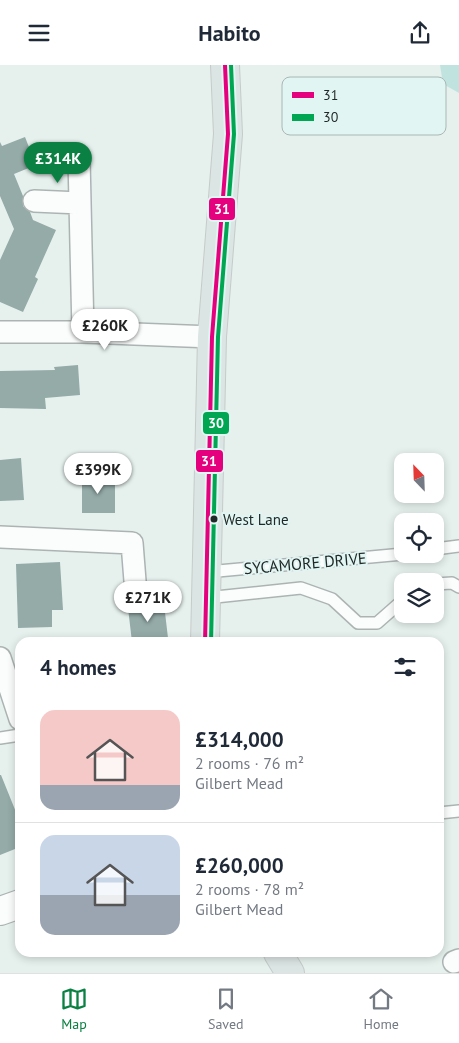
<!DOCTYPE html>
<html lang="en">
<head>
<meta charset="utf-8">
<style>
	body { margin:0; font-family:"PT Sans",sans-serif; background:#f2f2f3; color:#1f2937; height:100vh; display:flex; flex-direction:column; font-size:19px; white-space:nowrap }
	* { box-sizing:border-box; margin:0 }
	p { font-size:16px; color:#747a83 }
	.icon { flex:none; width:28px; height:28px; fill:none; stroke:currentColor; stroke-width:2; stroke-linecap:round; stroke-linejoin:round }
	.map { position:relative; flex:1; overflow:hidden }
	.sheet { position:absolute; left:15px; top:572px; width:429px; height:320px; display:flex; flex-direction:column; background:#fff; border-radius:15px; box-shadow:0 2px 8px #0003 }
	.sheet>* { flex:none }
	.needle { width:32px; rotate:337deg }
	.buttons { position:absolute; left:394px; top:388px; display:grid; gap:10px }
	.buttons a { display:grid; place-items:center; width:50px; height:50px; border-radius:10px; background:#fff; box-shadow:0 2px 8px #0003; font-size:25px }
	.price { position:absolute; translate:-50% -42px; padding:0 11px; border-radius:18px; background:#fff; color:#222; font-size:16px; line-height:32px; filter:drop-shadow(0 1px 2px #0008) }
	.price::after { content:''; position:absolute; left:50%; top:30px; width:15px; height:11px; margin-left:-8px; background:inherit; clip-path:polygon(0 0,100% 0,50% 100%) }
	.price.current { background:#0b8043; color:#fff }
	ul { padding:0; list-style:none }
	li { display:flex; align-items:center; gap:15px; height:125px; padding:0 25px }
	li+li { border-top:1px solid #e0e1e3 }
	li span { display:grid; place-items:center; flex:none; width:140px; height:100px; border-radius:15px; color:#555 }
	li>.icon { margin-inline-start:auto }
	span .icon { width:60px; height:60px; fill:#fffc; stroke-width:1 }
	li b { font-size:21px }
	h2 { display:flex; justify-content:space-between; align-items:center; height:60px; padding:0 25px; font-size:21px }
	header { display:flex; justify-content:space-between; align-items:center; height:65px; padding:0 25px; background:#fff; font-size:22px; font-weight:800 }
	.tabs { display:flex; justify-content:space-around; align-items:center; height:70px; border-top:1px solid #e0e1e3; background:#fff; font-size:14px; color:#747a83 }
	.tabs a { display:grid; justify-items:center; gap:2px }
	.tabs .current { color:#0b8043 }
	.map>svg:first-child { display:block }
	.green { fill:#c1e3df }
	.building { fill:#94aba8 }
	.lines { fill:none; stroke-linecap:round; stroke-linejoin:round }
	.lane-casing { stroke:#acb4b3; stroke-width:14 }
	.street-casing { stroke:#acb4b3; stroke-width:24 }
	.secondary-casing { stroke:#acb4b3; stroke-width:30 }
	.primary-casing { stroke:#c6cbc9; stroke-width:30 }
	.lane { stroke:#fbfdfc; stroke-width:11 }
	.street { stroke:#fbfdfc; stroke-width:21 }
	.secondary { stroke:#fbfdfc; stroke-width:28 }
	.primary { stroke:#dbe5e4; stroke-width:28 }
	.bus-1-casing { stroke:#e1f5f2; stroke-width:8 }
	.bus-2-casing { stroke:#e1f5f2; stroke-width:8 }
	.bus-1 { stroke:#e5007d; stroke-width:4 }
	.bus-2 { stroke:#00a651; stroke-width:4 }
	.bus-dot { fill:#212928; stroke:#e1f5f2; stroke-width:2 }
	.labels { text-anchor:middle; stroke-width:4; stroke-linejoin:round; paint-order:stroke }
	.bus-label { font-size:15px; fill:#212928; stroke:#e1f5f2; text-anchor:start }
	.street-label { font-size:16px; fill:#212928; stroke:#e1f5f2 }
	.key { fill:#e1f5f2; stroke:#a7b8b5; stroke-width:1 }
	.key-label { font-size:14px; fill:#212928 }
	.line-badge { stroke:#e1f5f2; stroke-width:2 }
	.badge-label { font-size:14px; text-anchor:middle; font-weight:bold; fill:#fff }
</style>
</head>
<body>
<header><svg class="icon" aria-label="menu" viewBox="0 0 24 24"><path d="M4 6h16M4 12h16M4 18h16"/></svg>Habito<svg class="icon" aria-label="share" viewBox="0 0 24 24"><path d="M12 15V3M7 8l5-5 5 5M5 13v7h14v-7"/></svg></header>
<div class="map">
<svg width="459" height="908" viewBox="0 0 459 908">
	<rect width="100%" height="100%" fill="#e6f1ee"/>
	<path class="green" d="M440 0H459V28L443 19Z"/>
	<path class="building" d="M25 72 36 100 14 109 23 131V141L30 147 33 155 56 165 35 212 38 214 23 247 0 237V195L14 164 0 131V77L2 81Z
		M78 300 80 330 45 333 46 344 0 343V306L55 305 54 302Z
		M21 393 24 435 0 436V395Z
		M82 411H115V448H82Z
		M60 497 63 545H52V562L18 563 16 499Z
		M164 539 168 573 132 577 128 543Z
		M0 710H1L20 757V782L0 790Z"/>
	<g class="lines">
		<defs>
			<path id="lane" d="M435 484 459 481
				M207 507 403 489
				M435 519 452 518 459 522
				M206 533 301 523 332 534 358 558H377L402 536
				M0 673 20 670
				M439 748 459 746"/>
			<path id="street" d="M79 94 83 267
				M34 136 80 138
				M0 267H83L212 272
				M0 472 132 478 135 516
				M0 593 20 654
				M454 897 459 895"/>
			<path id="secondary" d="M0 846 20 839"/>
			<path id="primary" d="M205 578 212 272 228 69 225 0
				M278 888 290 908"/>
		</defs>
		<use href="#lane" class="lane-casing"/>
		<use href="#street" class="street-casing"/>
		<use href="#secondary" class="secondary-casing"/>
		<use href="#primary" class="primary-casing"/>
		<use href="#lane" class="lane"/>
		<use href="#street" class="street"/>
		<use href="#secondary" class="secondary"/>
		<use href="#primary" class="primary"/>
		<defs>
			<path id="bus-1" d="M205 578 212 272 228 69 225 0"/>
			<path id="bus-2" d="M211 578 218 272 234 69 231 0"/>
		</defs>
		<use href="#bus-1" class="bus-1-casing"/>
		<use href="#bus-2" class="bus-2-casing"/>
		<use href="#bus-1" class="bus-1"/>
		<use href="#bus-2" class="bus-2"/>
	</g>
	<circle class="bus-dot" cx="214" cy="454" r="4.5"/>
	<g class="labels">
		<g class="bus-label">
			<text x="223" y="460">West Lane</text>
		</g>
		<g class="street-label">
			<text transform="translate(305 498) rotate(-5)" y="6">SYCAMORE DRIVE</text>
		</g>
	</g>
	<rect x="282" y="12" width="164" height="58" rx="8" class="key"/>
	<rect x="292" y="27" width="22" height="6" fill="#e5007d"/>
	<rect x="292" y="49" width="22" height="7" fill="#00a651"/>
	<g class="key-label">
		<text x="323" y="35">31</text>
		<text x="323" y="57">30</text>
	</g>
	<g class="line-badge">
		<rect x="208" y="132" width="28" height="24" rx="5" fill="#e5007d"/>
		<rect x="202" y="346" width="28" height="24" rx="5" fill="#00a651"/>
		<rect x="195" y="384" width="29" height="24" rx="5" fill="#e5007d"/>
	</g>
	<g class="badge-label">
		<text x="222" y="149">31</text>
		<text x="216" y="363">30</text>
		<text x="209" y="401">31</text>
	</g>
</svg>
<div class="buttons">
<a><svg class="needle" viewBox="-14 -14 28 28"><path d="M0-13l5 13h-10z" fill="#e53935"/><path d="M0 13l5-13h-10z" fill="#747a83"/></svg></a>
<a><svg class="icon" aria-label="locate" viewBox="0 0 24 24"><circle cx="12" cy="12" r="6"/><path d="M12 2v4M12 18v4M2 12h4M18 12h4"/></svg></a>
<a><svg class="icon" aria-label="layers" viewBox="0 0 24 24"><path d="M12 4l9 5-9 5-9-5zM3 14l9 5 9-5"/></svg></a>
</div>
<b class="price current" style="left:58px;top:119px">£314K</b>
<b class="price" style="left:105px;top:286px">£260K</b>
<b class="price" style="left:98px;top:430px">£399K</b>
<b class="price" style="left:148px;top:558px">£271K</b>
<section class="sheet">
<h2>4 homes<svg class="icon" aria-label="filters" viewBox="0 0 24 24"><path d="M4 7h16M4 17h16"/><circle cx="9" cy="7" r="2"/><circle cx="15" cy="17" r="2"/></svg></h2>
<ul>
<li><span style="background:linear-gradient(#f6c9c9 75%,#9aa5b1 0)"><svg class="icon" aria-label="home" viewBox="0 0 24 24"><path d="M3 11l9-7 9 7M6 9v11h12V9"/></svg></span><div><b>£314,000</b><p>2 rooms · 76 m²</p><p>Gilbert Mead</p></div></li>
<li><span style="background:linear-gradient(#c9d6e8 60%,#9aa5b1 0)"><svg class="icon" aria-label="home" viewBox="0 0 24 24"><path d="M3 11l9-7 9 7M6 9v11h12V9"/></svg></span><div><b>£260,000</b><p>2 rooms · 78 m²</p><p>Gilbert Mead</p></div></li>
</ul>
</section>
</div>
<nav class="tabs">
<a class="current"><svg class="icon" aria-label="map" viewBox="0 0 24 24"><path d="M3 6l6-2 6 2 6-2v14l-6 2-6-2-6 2zM9 4v14M15 6v14"/></svg>Map</a>
<a><svg class="icon" aria-label="saved" viewBox="0 0 24 24"><path d="M7 4h10v16l-5-4-5 4z"/></svg>Saved</a>
<a><svg class="icon" aria-label="home" viewBox="0 0 24 24"><path d="M3 11l9-7 9 7M6 9v11h12V9"/></svg>Home</a>
</nav>
</body>
</html>
